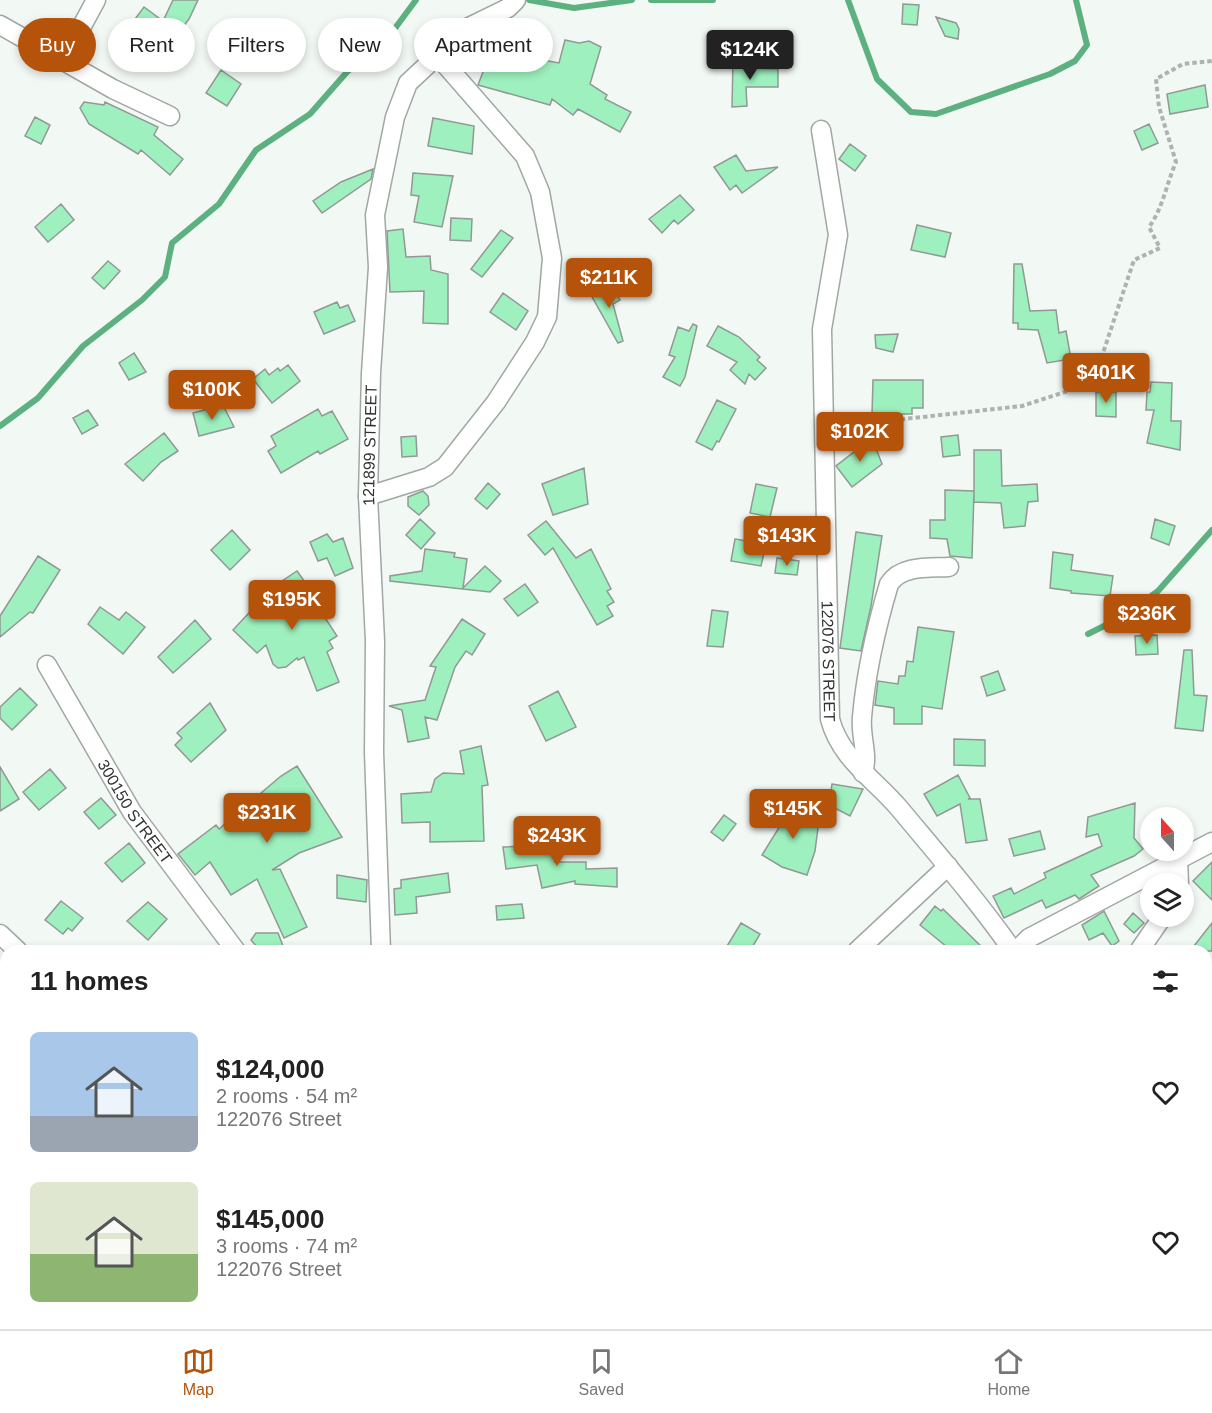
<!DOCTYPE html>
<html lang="en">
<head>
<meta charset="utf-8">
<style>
	body { margin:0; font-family:Arial,sans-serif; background:#f6f6f6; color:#222; height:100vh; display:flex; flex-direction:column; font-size:22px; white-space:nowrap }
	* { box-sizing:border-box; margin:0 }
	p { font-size:20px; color:#767676 }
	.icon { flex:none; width:33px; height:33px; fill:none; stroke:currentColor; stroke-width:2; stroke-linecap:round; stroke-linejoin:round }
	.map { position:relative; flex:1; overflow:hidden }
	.drawer { position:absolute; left:0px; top:945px; width:1212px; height:384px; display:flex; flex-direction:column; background:#fff; border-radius:18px 18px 0 0; box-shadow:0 3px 9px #0003 }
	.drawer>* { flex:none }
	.banner { position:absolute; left:18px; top:18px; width:600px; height:54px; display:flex; gap:12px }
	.needle { width:39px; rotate:339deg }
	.tools { position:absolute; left:1140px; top:807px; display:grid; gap:12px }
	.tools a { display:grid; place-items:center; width:54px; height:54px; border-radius:50%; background:#fff; box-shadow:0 3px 9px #0003; font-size:30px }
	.price { position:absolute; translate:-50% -51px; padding:0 14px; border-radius:6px; background:#b45309; color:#fff; font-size:20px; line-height:39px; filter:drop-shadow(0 2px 3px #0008) }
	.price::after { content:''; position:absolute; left:50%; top:36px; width:18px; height:14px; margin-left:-9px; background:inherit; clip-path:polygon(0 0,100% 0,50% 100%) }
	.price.active { background:#222; color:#fff }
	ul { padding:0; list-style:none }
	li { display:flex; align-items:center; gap:18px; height:150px; padding:0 30px }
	li span { display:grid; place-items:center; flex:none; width:168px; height:120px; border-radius:9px; color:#555 }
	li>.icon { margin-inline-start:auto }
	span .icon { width:72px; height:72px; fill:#fffc; stroke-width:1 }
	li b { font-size:26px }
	h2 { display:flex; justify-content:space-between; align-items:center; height:72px; padding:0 30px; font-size:26px }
	.pill { padding:0 21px; border-radius:27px; background:#fff; box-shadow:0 3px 9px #0003; font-size:21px; line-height:54px }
	.pill.active { background:#b45309; color:#fff }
	.dock { display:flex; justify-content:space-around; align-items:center; height:84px; border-top:2px solid #e0e0e0; background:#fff; font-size:16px; color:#767676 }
	.dock a { display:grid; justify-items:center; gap:3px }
	.dock .active { color:#b45309 }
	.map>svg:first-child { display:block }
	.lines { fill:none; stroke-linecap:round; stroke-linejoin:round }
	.stream { stroke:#5db07f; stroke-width:6 }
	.building { fill:#9ef1be; stroke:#929894; stroke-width:1.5 }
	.street-casing { stroke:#a1a7a3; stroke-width:21 }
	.path { stroke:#aeb3b0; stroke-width:4; stroke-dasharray:4.5 3; stroke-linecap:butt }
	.street { stroke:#fff; stroke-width:18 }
	.labels { text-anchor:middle; stroke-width:6; stroke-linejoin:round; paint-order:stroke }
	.street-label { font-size:16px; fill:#313332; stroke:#fff }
</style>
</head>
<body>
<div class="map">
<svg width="1212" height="1329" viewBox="0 0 1212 1329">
	<rect width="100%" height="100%" fill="#f2f8f4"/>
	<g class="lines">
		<path class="stream" d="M529 0 574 8 632 0
			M651 0H713
			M848 0 877 79 911 112 936 114 1050 74 1075 61 1087 45 1076 0
			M0 426 38 398 83 346 142 300 165 277 172 243 219 204 256 150 310 114 347 72 393 31 416 0
			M1088 634 1124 616 1158 591 1212 530"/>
	</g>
	<path class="building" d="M173 0H198L189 19 157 61 123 35 144 7 163 21Z
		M903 4 919 5 917 25 902 24Z
		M936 17 956 23 959 29 958 39 945 36Z
		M565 40 579 43 589 41 601 47 590 84 607 95 605 99 631 112 620 132 578 109 573 115 552 99 550 105 478 85 486 64 504 69 506 60 524 64 531 53 543 60 559 63Z
		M744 58 747 68 778 69V87H746L747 106 732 107 733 59Z
		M221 70 241 84 227 106 206 93Z
		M1205 85 1208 107 1170 114 1167 94Z
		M84 102 104 105 105 102 158 127 154 135 183 159 170 175 141 150 138 154 89 124 80 108Z
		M35 117 50 125 41 144 25 136Z
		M433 118 474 126 472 154 428 146Z
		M1149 124 1158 143 1142 150 1134 131Z
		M850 144 866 156 855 171 839 159Z
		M736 155 746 171 778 167 742 193 736 185 730 190 714 167Z
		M373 169 371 179 322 213 313 201 341 182Z
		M413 173 453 176 442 227 414 222 419 196 411 195Z
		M680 195 694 210 678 224 674 220 662 233 649 219Z
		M61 204 74 220 48 242 35 227Z
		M451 218 472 219 471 241 450 240Z
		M917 225 951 233 945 257 911 250Z
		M403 229 406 257 430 256 431 270 448 274V324L423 323 424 291 390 292 387 231Z
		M501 230 513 238 482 277 471 269Z
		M108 261 120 271 104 289 92 278Z
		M1014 264H1022L1030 311 1056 310 1059 333 1066 331 1071 359 1047 363 1038 330 1018 329V323H1013Z
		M611 284 620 300 613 304 623 341 618 343 591 295Z
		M503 293 528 311 516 330 490 312Z
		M337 302 340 308 348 305 355 321 324 334 314 312Z
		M693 324 697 326 685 377 680 386 663 377 675 357 669 355 678 327 689 331Z
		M718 326 739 337 760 357 757 360 766 368 755 380 749 374 745 384 730 370 737 362 707 346Z
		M898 334 893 352 876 348 875 335Z
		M134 353 146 372 129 380 119 363Z
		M288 365 300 381 272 403 253 379 265 369 269 375 278 368 280 371Z
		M873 380H923V408H912V414H872Z
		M1151 382 1172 383 1171 421H1181L1180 450 1147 443 1154 410H1146L1147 392H1150Z
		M1096 392H1116V417L1096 416Z
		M717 400 736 409 719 442 717 441 712 450 696 442Z
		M223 405 234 427 199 436 193 413Z
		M318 409 322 416 332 411 348 439 320 454 318 451 281 473 268 451 276 446 271 436Z
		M88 410 98 425 82 434 73 418Z
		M164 433 178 451 161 462 143 481 125 464Z
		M958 435 960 455 943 457 941 437Z
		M416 436 417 456 402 457 401 437Z
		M872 438 882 464 852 487 836 466Z
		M974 450H1001L1002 486 1037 484 1038 501 1028 502 1025 526 1004 528 1001 503 974 502Z
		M584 468 588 504 553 515 542 484Z
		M488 483 500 494 487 509 475 499Z
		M756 484 777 488 770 517 750 513Z
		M945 490 974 491 972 558 950 556 947 539 930 538V520H945Z
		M423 491 428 496 429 505 419 515 408 506V497Z
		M420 519 435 533 421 549 406 535Z
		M1155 519 1175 526 1169 545 1151 538Z
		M546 521 576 558 591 549 611 589 607 591 614 602 607 606 613 616 597 625 553 548 545 555 528 535Z
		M232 530 250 550 230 570 211 550Z
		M856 532 882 536 871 606 861 651 840 648Z
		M327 534 333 542 343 538 353 568 335 576 327 558 318 561 310 542Z
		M735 539 766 544 761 566 731 561Z
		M425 549 455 553 454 557 467 559 463 588 485 566 501 581 490 592 390 581V576L422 571Z
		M1053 552 1073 555 1071 570 1113 576 1110 596 1071 593V591L1050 588Z
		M38 556 60 570 33 613 30 612 0 637V616Z
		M777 558 799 561 797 575 775 573Z
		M297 571 315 596 312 598 337 636 329 641 333 648 327 652 339 682 317 691 304 657 298 660 297 658 286 667 278 668 273 664 266 645 257 653 233 630 262 599 265 601 284 585 282 581Z
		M525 584 538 602 518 616 504 599Z
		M100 607 119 620 126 612 145 627 123 654 88 624Z
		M712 610 728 612 723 647 707 646Z
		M462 619 485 634 472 655 466 651 455 667 437 720 425 717 429 738 408 742 402 710 389 706 425 700 436 667 430 666Z
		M195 620 211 639 173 673 158 657Z
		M918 627 954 632 942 709 922 706V724H894V708L875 705 878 681 898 684 899 676H905L907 661 913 662Z
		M1157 635 1158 654 1136 655 1135 636Z
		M1184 650H1192L1194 695 1207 696 1203 731 1175 728Z
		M998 671 1005 690 987 696 981 677Z
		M20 688 37 705 12 730 0 718V707Z
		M558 691 576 727 546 741 529 706Z
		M210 703 226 730 191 762 175 745 182 738 177 733Z
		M954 739 985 740V766L954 765Z
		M481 746 488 785 482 786 484 841 430 842V822L402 823 401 794 431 792 435 779 443 773 464 774 460 751Z
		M297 766 342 837 299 853 272 870 280 869 307 927 284 938 257 879 231 895 210 862 195 875 178 854 216 825 219 829 281 776Z
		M0 767 19 799 0 811Z
		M50 769 66 788 39 810 23 792Z
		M958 775 970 798 968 799H980L987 840 966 843 960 804 937 816 924 794Z
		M832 784 863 789 850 816 829 805Z
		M101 798 116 815 99 829 84 812Z
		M779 802 803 815 819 820 815 851 807 875 782 867 762 855 780 826 769 820Z
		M1135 803 1134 838 1143 849 1134 856 1091 875 1099 886 1079 899 1075 895 1046 908 1042 900 1004 918 993 896 1011 888 1014 894 1046 878 1044 873 1102 846 1098 834 1086 837 1088 817Z
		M724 815 736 824 723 841 711 832Z
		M1040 831 1045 849 1014 856 1009 839Z
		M129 843 145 863 122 882 105 863Z
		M554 845 555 862H586V869L617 868V887L575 884V881L542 888 537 865 506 869 503 847Z
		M1212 862V900L1193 881Z
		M448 873 450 892 416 897 417 913 395 915 394 889 401 888V880Z
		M337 875 367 880 366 902 337 898Z
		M61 901 83 918 72 931 68 928 63 934 45 920Z
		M148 902 167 919 148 940 127 921Z
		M522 904 524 918 497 920 496 906Z
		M935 906 941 911 943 909 986 951H952L920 925Z
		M1104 911 1119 941 1112 946 1103 933 1089 940 1082 925Z
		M1133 913 1144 923 1134 933 1124 924Z
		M741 923 760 934 750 951H724Z
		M1212 923V951H1190Z
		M256 933H278L285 951H269L257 947 251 940Z"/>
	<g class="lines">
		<defs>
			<g id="street">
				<path d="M0 25 113 89 170 116"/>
				<path d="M63 61 96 0"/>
				<path id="s1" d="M821 130 838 235 822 329 830 719C840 758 874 779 899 808 938 855 978 901 1013 951"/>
				<path d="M368 496 429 477 445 467 496 402 535 342 547 317 552 258 540 192 525 156 437 55"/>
				<path id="s2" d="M47 665 132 812 236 951"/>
				<path d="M863 773C869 754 860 737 862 717 866 671 876 628 889 584 901 565 929 568 949 567"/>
				<path d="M1178 859 1179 884"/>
				<path d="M0 934 18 951"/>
				<path id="s3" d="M381 951 374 752 375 641 368 496 371 373 378 267 375 215 395 117 408 83 467 28 508 8 516 0"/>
				<path d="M857 951 948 866"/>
				<path d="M1016 951 1029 938 1212 842"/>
				<path d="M1139 951 1163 916"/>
				<path d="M380 1323 381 1329"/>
				<path d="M700 1323 703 1329"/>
				<path d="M759 1329 765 1323"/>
			</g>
		</defs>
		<use href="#street" class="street-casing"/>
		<path class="path" d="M841 426 1022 406 1074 389 1103 353 1134 260 1160 248 1149 227C1163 208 1166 185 1176 162L1159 107 1156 79 1183 64 1212 61"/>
		<use href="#street" class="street"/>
	</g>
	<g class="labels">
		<g class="street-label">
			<text dy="6" stroke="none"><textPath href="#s3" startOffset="506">121899 STREET</textPath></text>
			<text dy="6" stroke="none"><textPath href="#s1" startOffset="534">122076 STREET</textPath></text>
			<text dy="6" stroke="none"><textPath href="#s2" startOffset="171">300150 STREET</textPath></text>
		</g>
	</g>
</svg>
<div class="tools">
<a><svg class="needle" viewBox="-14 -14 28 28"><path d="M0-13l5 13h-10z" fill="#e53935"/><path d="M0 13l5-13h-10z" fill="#767676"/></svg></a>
<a><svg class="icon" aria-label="layers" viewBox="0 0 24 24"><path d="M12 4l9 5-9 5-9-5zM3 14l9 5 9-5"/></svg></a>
</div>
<b class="price active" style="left:750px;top:81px">$124K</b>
<b class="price" style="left:609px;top:309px">$211K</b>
<b class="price" style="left:1106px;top:404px">$401K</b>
<b class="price" style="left:212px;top:421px">$100K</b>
<b class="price" style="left:860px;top:463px">$102K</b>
<b class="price" style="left:787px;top:567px">$143K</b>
<b class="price" style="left:292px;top:631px">$195K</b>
<b class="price" style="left:1147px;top:645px">$236K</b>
<b class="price" style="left:793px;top:840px">$145K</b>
<b class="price" style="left:267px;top:844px">$231K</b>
<b class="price" style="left:557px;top:867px">$243K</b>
<div class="banner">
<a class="pill active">Buy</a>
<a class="pill">Rent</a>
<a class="pill">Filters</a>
<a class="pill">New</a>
<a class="pill">Apartment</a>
</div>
<section class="drawer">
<h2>11 homes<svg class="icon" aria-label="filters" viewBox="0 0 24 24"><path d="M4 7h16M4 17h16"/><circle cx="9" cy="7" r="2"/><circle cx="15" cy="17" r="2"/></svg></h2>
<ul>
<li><span style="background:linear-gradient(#a9c7e8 70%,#9aa5b1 0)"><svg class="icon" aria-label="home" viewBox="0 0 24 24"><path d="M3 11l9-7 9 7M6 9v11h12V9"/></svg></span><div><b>$124,000</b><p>2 rooms · 54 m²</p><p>122076 Street</p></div><svg class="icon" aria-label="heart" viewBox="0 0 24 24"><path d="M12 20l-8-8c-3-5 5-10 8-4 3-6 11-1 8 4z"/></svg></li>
<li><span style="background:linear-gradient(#dfe7d0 60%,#8fb573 0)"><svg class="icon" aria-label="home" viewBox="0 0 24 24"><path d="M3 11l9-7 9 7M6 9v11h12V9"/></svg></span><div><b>$145,000</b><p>3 rooms · 74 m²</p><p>122076 Street</p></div><svg class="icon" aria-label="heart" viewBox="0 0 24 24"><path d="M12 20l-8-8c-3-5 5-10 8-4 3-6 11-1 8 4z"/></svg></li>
</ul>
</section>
</div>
<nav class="dock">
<a class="active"><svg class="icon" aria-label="map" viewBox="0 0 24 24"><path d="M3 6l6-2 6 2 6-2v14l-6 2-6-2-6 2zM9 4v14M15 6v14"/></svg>Map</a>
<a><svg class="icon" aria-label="saved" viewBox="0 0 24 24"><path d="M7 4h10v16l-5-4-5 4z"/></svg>Saved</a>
<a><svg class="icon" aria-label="home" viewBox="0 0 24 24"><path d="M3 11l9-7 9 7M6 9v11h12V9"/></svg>Home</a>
</nav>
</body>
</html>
